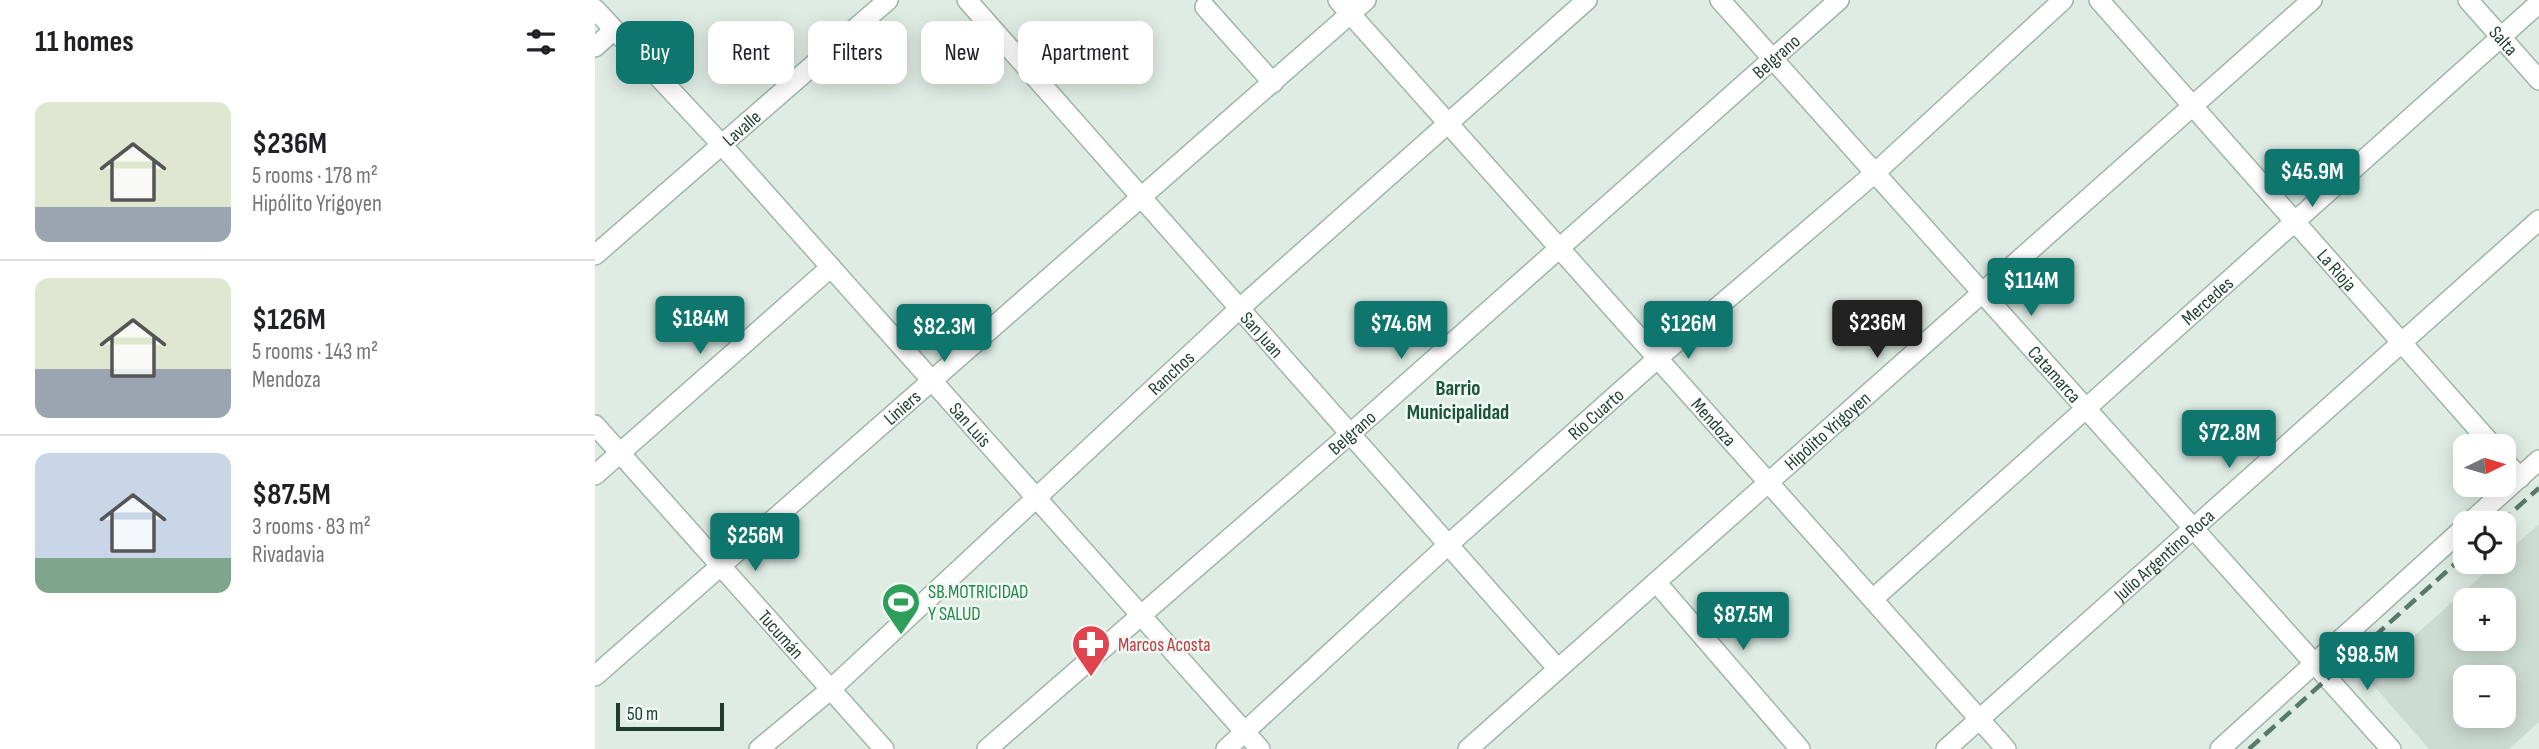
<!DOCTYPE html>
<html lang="en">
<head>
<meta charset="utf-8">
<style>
	body { margin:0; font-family:"Sofia Sans Condensed",sans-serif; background:#f2f2f2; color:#202124; height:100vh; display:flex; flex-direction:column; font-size:26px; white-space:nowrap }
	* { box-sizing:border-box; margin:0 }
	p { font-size:23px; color:#757577 }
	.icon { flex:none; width:38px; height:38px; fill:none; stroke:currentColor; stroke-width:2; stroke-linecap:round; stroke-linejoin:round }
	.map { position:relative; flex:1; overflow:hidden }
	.panel { display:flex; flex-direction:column; background:#fff; width:595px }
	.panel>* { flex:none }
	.top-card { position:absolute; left:21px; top:21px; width:665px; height:63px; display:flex; gap:14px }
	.needle { width:46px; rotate:85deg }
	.tools { position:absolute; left:1858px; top:434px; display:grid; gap:14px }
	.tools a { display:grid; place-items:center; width:63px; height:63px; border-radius:14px; background:#fff; box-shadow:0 4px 18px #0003; font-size:35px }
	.scale { position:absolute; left:21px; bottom:18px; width:108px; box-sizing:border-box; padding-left:7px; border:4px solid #1e3e30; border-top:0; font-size:19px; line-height:24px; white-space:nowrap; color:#1e3e30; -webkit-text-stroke:5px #f0f9f3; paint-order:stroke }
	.price { position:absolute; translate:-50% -60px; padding:0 16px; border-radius:7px; background:#0f766e; color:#fff; font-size:23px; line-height:46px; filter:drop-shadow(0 2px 4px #0008) }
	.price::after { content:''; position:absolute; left:50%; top:42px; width:21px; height:16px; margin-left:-10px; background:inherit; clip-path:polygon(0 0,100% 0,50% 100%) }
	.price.selected { background:#222; color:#fff }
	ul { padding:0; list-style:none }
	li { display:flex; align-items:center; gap:21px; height:175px; padding:0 35px }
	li+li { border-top:2px solid #e0e0e0 }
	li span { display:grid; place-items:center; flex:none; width:196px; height:140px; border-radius:14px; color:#555 }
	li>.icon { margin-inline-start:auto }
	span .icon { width:84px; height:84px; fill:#fffc; stroke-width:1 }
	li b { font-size:30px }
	h2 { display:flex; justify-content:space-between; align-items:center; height:84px; padding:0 35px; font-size:30px }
	.pill { padding:0 24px; border-radius:14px; background:#fff; box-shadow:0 4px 18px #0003; font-size:24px; line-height:63px }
	.pill.selected { background:#0f766e; color:#fff }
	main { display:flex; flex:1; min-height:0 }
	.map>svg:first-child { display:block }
	.built { fill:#cddcd3; fill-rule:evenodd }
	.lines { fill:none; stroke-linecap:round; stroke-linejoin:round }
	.minor-casing { stroke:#a1b4aa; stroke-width:22 }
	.minor { stroke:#fff; stroke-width:19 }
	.rail { stroke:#587a6b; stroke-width:4.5; stroke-dasharray:14 7; stroke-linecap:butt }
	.labels { text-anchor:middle; stroke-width:5; stroke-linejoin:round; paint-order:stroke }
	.street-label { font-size:19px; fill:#1e3e30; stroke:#f0f9f3 }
	.leisure-label { font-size:19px; fill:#27864d; stroke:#f0f9f3; text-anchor:start }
	.health-label { font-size:19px; fill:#be3a42; stroke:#f0f9f3; text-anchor:start }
	.neighbourhood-label { font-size:21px; font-weight:bold; fill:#18533a; stroke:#f0f9f3 }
</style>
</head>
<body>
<main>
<section class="panel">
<h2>11 homes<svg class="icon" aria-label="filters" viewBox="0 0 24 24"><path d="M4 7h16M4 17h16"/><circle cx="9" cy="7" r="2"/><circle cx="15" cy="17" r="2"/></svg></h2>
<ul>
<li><span style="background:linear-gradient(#dfe7d0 75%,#9aa5b1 0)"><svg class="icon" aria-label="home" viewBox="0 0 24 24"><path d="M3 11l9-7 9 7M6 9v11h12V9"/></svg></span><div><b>$236M</b><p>5 rooms · 178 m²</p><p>Hipólito Yrigoyen</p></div></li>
<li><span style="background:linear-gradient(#dfe7d0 65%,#9aa5b1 0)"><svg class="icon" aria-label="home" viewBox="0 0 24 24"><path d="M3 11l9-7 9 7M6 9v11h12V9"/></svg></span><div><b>$126M</b><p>5 rooms · 143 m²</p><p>Mendoza</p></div></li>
<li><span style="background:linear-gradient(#c9d6e8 75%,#7fa58c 0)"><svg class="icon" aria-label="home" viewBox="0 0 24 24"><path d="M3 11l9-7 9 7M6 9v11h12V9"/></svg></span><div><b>$87.5M</b><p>3 rooms · 83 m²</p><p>Rivadavia</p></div></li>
</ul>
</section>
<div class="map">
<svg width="1944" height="749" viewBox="0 0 1944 749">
	<rect width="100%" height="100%" fill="#dfece4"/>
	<path class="built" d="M1944 524V722L1914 749H1834L1772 678 1902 562H1909V555ZM1871 600H1909V639H1871ZM1871 677H1909V716H1871Z"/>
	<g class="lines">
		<defs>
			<g id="minor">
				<path id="s1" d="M372 0 963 669"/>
				<path id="s2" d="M743 0 1411 749"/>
				<path id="s3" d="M1125 0 1796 749"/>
				<path id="s4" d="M1504 0 1898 446"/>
				<path id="s5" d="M1873 0 1944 80"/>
				<path d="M610 7 678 83"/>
				<path id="s6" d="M0 9 127 145 665 749"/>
				<path d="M0 47 19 30"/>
				<path id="s7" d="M0 255 293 0"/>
				<path id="s8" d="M0 425 289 749"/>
				<path d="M1909 460 1925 478"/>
				<path d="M0 475 236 267"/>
				<path d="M1874 523 1944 460"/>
				<path d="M1061 582 1205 749"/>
				<path id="s9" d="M1278 599 1944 3"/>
				<path id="s10" d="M0 676 771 0"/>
				<path id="s11" d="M164 749 236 689 645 308 992 0"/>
				<path id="s12" d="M392 749 756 433 1244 0"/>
				<path id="s13" d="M631 749 854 544 1063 358 1281 172 1468 0"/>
				<path id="s14" d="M873 749 1717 0"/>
				<path id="s15" d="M1351 749 1944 220"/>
				<path d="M1625 749 1871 526"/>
			</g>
		</defs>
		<use href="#minor" class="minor-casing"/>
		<use href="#minor" class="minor"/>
		<path class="rail" d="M1905 523 1944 488
			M1654 749 1871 554"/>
	</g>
	<defs>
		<symbol id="stadium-pin" viewBox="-11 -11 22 30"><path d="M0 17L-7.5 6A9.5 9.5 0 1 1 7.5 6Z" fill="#2e9e5b" stroke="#f0f9f3"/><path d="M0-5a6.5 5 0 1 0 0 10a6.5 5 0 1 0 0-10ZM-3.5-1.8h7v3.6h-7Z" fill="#fff"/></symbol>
		<symbol id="pharmacy-pin" viewBox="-11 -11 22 30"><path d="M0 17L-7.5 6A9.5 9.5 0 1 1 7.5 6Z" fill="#e0444e" stroke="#f0f9f3"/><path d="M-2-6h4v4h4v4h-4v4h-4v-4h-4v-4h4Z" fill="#fff"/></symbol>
	</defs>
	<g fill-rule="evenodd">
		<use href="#stadium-pin" x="284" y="580" width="44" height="60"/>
		<use href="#pharmacy-pin" x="474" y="622" width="44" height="60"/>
	</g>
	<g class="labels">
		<g class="street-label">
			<text dy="7" stroke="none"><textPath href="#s5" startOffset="54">Salta</textPath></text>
			<text dy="7" stroke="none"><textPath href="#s12" startOffset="1050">Belgrano</textPath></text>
			<text dy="7" stroke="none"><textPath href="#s7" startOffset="194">Lavalle</textPath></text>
			<text dy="7" stroke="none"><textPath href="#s4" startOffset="360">La Rioja</textPath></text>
			<text dy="7" stroke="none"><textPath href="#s9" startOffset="448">Mercedes</textPath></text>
			<text dy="7" stroke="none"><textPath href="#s1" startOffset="446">San Juan</textPath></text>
			<text dy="7" stroke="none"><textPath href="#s11" startOffset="558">Ranchos</textPath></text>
			<text dy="7" stroke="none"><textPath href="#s3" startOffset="502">Catamarca</textPath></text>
			<text dy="7" stroke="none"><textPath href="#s10" startOffset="408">Liniers</textPath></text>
			<text dy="7" stroke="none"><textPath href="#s13" startOffset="499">Río Cuarto</textPath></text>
			<text dy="7" stroke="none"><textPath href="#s2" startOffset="565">Mendoza</textPath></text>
			<text dy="7" stroke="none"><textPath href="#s6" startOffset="560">San Luis</textPath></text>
			<text dy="7" stroke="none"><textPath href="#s14" startOffset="480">Hipólito Yrigoyen</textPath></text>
			<text dy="7" stroke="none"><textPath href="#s12" startOffset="483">Belgrano</textPath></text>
			<text dy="7" stroke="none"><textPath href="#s15" startOffset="292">Julio Argentino Roca</textPath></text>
			<text dy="7" stroke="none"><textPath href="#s8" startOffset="280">Tucumán</textPath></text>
		</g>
		<g class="leisure-label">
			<text x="333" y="598">SB.MOTRICIDAD<tspan x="333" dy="22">Y SALUD</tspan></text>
		</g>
		<g class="health-label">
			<text x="523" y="651">Marcos Acosta</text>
		</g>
		<g class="neighbourhood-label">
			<text x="863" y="395">Barrio<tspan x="863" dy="24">Municipalidad</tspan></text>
		</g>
	</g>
</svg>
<div class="tools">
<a><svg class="needle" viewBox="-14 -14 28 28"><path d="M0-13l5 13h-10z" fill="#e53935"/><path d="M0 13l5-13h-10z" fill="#757577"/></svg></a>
<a><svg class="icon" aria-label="locate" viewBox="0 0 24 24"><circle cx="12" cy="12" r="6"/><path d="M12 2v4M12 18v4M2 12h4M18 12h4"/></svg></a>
<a>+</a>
<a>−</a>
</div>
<div class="scale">50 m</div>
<b class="price" style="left:1717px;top:209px">$45.9M</b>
<b class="price" style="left:1436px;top:318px">$114M</b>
<b class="price" style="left:105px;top:356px">$184M</b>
<b class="price selected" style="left:1282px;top:360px">$236M</b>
<b class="price" style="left:806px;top:361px">$74.6M</b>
<b class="price" style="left:1093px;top:361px">$126M</b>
<b class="price" style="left:349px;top:364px">$82.3M</b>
<b class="price" style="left:1634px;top:470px">$72.8M</b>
<b class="price" style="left:160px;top:573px">$256M</b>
<b class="price" style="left:1148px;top:652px">$87.5M</b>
<b class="price" style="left:1772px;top:692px">$98.5M</b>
<div class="top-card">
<a class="pill selected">Buy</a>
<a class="pill">Rent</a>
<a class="pill">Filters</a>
<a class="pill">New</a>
<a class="pill">Apartment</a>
</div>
</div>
</main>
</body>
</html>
